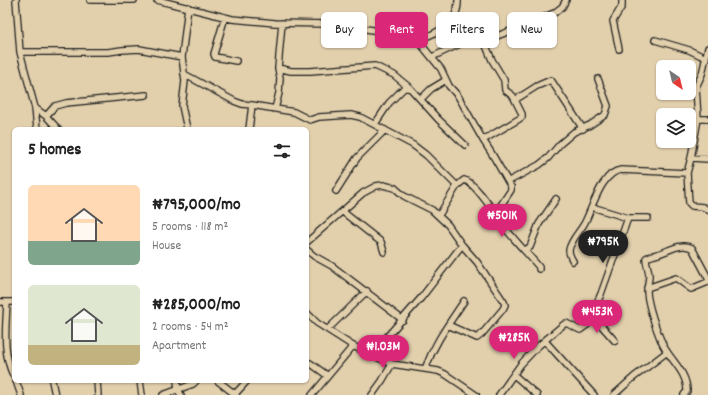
<!DOCTYPE html>
<html lang="en">
<head>
<meta charset="utf-8">
<style>
	body { margin:0; font-family:Dekko,sans-serif; background:#f2f2f2; color:#222; height:100vh; display:flex; flex-direction:column; font-size:15px; white-space:nowrap }
	* { box-sizing:border-box; margin:0 }
	p { font-size:13px; color:#767676 }
	.icon { flex:none; width:22px; height:22px; fill:none; stroke:currentColor; stroke-width:2; stroke-linecap:round; stroke-linejoin:round }
	.map { position:relative; flex:1; overflow:hidden }
	.panel { position:absolute; left:12px; top:127px; width:297px; height:256px; display:flex; flex-direction:column; background:#fff; border-radius:6px; box-shadow:0 1px 3px #0004 }
	.panel>* { flex:none }
	.hud { position:absolute; left:321px; top:12px; width:327px; height:36px; display:flex; gap:8px }
	.needle { width:26px; rotate:145deg }
	.controls { position:absolute; left:656px; top:60px; display:grid; gap:8px }
	.controls a { display:grid; place-items:center; width:40px; height:40px; border-radius:6px; background:#fff; box-shadow:0 1px 3px #0004; font-size:20px }
	.price { position:absolute; translate:-50% -34px; padding:0 9px; border-radius:14px; background:#db2777; color:#fff; font-size:13px; line-height:26px; filter:drop-shadow(0 1px 2px #0008) }
	.price::after { content:''; position:absolute; left:50%; top:24px; width:12px; height:9px; margin-left:-6px; background:inherit; clip-path:polygon(0 0,100% 0,50% 100%) }
	.price.active { background:#222; color:#fff }
	ul { padding:0; list-style:none }
	li { display:flex; align-items:center; gap:12px; height:100px; padding:0 16px }
	li span { display:grid; place-items:center; flex:none; width:112px; height:80px; border-radius:6px; color:#555 }
	li>.icon { margin-inline-start:auto }
	span .icon { width:48px; height:48px; fill:#fffc; stroke-width:1 }
	li b { font-size:17px }
	h2 { display:flex; justify-content:space-between; align-items:center; height:48px; padding:0 16px; font-size:17px }
	.tag { padding:0 14px; border-radius:6px; background:#fff; box-shadow:0 1px 3px #0004; font-size:14px; line-height:36px }
	.tag.active { background:#db2777; color:#fff }
	.map>svg:first-child { display:block }
	.lines { fill:none; stroke-linecap:round; stroke-linejoin:round }
	.minor-casing { stroke:#1c1c1c; stroke-width:8 }
	.minor { stroke:#e2d0ad; stroke-width:5.5 }
</style>
</head>
<body>
<div class="map">
<svg width="708" height="395" viewBox="0 0 708 395">
	<rect width="100%" height="100%" fill="#e2d0ad"/>
	<filter id="ink" filterUnits="userSpaceOnUse"><feTurbulence type="fractalNoise" baseFrequency=".025" numOctaves="2"/><feDisplacementMap in="SourceGraphic" scale="8" xChannelSelector="R" yChannelSelector="G"/><feConvolveMatrix kernelMatrix="1 2 1 2 8 2 1 2 1" color-interpolation-filters="sRGB"/></filter>
	<g filter="url(#ink)">
		<g class="lines">
			<defs>
				<path id="minor" d="M16 0 20 52 35 108 37 129
					M90 0H134
					M157 0 232 19 275 23 327 24 349 26 414 37 420 43 441 69 449 86 458 96 483 140 492 154 511 187V190L495 214
					M225 17 214 54 215 57 236 61
					M418 40C437 33 459 24 458 0
					M655 40 689 50 706 58
					M708 48 702 74 696 87 698 119 691 158 687 173 689 203 692 206 703 207 708 210
					M619 49 613 21 622 6V0
					M20 52H108L122 50 139 49 182 57
					M432 57 462 43 475 41H484L510 31 526 23 538 20 554 13 562 7 566 0
					M278 68 291 71H310L375 66 394 75 410 88 438 119 465 145
					M184 74 234 101 242 104 252 105 294 112 310 120 319 117 351 115 360 117 413 145 426 155 457 186
					M421 99 431 89 446 80
					M515 100 537 86 551 80 583 129
					M35 108 46 116 58 129
					M275 109 279 93 280 78 278 68 282 23
					M46 116 55 106 66 103 146 95
					M698 119H708
					M375 124 389 103 404 88H410
					M187 129 182 106 185 81 182 57 188 7
					M249 129 252 105
					M483 140 519 119 522 117V114L513 96 505 90 504 80 492 60 484 41
					M691 158 708 159
					M509 181 539 165 548 158 560 144 574 132 590 125 605 115 608 106 598 79
					M336 191 357 158 385 130
					M592 207 628 218H648
					M343 212 381 242 384 252
					M439 215 457 186 464 180C476 182 498 219 506 229 516 242 528 254 539 267V269
					M307 242 363 193 376 186 383 185 395 188 404 196 432 210 448 225 462 245 477 262 504 302 505 305 503 309 482 334 477 338 448 325
					M307 250 314 256 332 266 403 320
					M525 250 530 247 539 224 556 199
					M573 261C571 258 569 254 569 250 571 239 582 230 586 220 593 206 602 172 621 170L687 173
					M647 288 676 278 691 289 708 282
					M0 302H14
					M7 302C6 327 2 354 14 377
					M307 313 317 323 353 346 392 364 438 371 445 374 476 395
					M592 315 615 341
					M328 329 367 291
					M545 341 594 395
					M375 355 385 339 421 298 462 245
					M307 363H310L328 376
					M425 369C435 342 448 325 464 301
					M514 375 537 395
					M16 381 21 395
					M52 381 55 395
					M97 381 98 395
					M140 381 142 395
					M177 381 178 390 181 395
					M218 381 236 395
					M235 394 247 381
					M163 395 193 384 196 381
					M312 395 353 346
					M372 395 382 381 392 364
					M499 395 521 364 537 347 563 325 566 323 580 330 587 325 601 294 628 218
					M614 395 634 377 667 352
					M684 395 687 391C687 372 671 361 663 345 657 332 648 306 647 292 647 286 649 281 649 276 649 270 646 264 646 258 650 256 654 255 658 254 669 251 681 242 692 248L708 278"/>
			</defs>
			<use href="#minor" class="minor-casing"/>
			<use href="#minor" class="minor"/>
		</g>
	</g>
</svg>
<div class="controls">
<a><svg class="needle" viewBox="-14 -14 28 28"><path d="M0-13l5 13h-10z" fill="#e53935"/><path d="M0 13l5-13h-10z" fill="#767676"/></svg></a>
<a><svg class="icon" aria-label="layers" viewBox="0 0 24 24"><path d="M12 4l9 5-9 5-9-5zM3 14l9 5 9-5"/></svg></a>
</div>
<b class="price" style="left:502px;top:238px">₦501K</b>
<b class="price active" style="left:603px;top:264px">₦795K</b>
<b class="price" style="left:597px;top:334px">₦453K</b>
<b class="price" style="left:514px;top:360px">₦285K</b>
<b class="price" style="left:383px;top:369px">₦1.03M</b>
<div class="hud">
<a class="tag">Buy</a>
<a class="tag active">Rent</a>
<a class="tag">Filters</a>
<a class="tag">New</a>
</div>
<section class="panel">
<h2>5 homes<svg class="icon" aria-label="filters" viewBox="0 0 24 24"><path d="M4 7h16M4 17h16"/><circle cx="9" cy="7" r="2"/><circle cx="15" cy="17" r="2"/></svg></h2>
<ul>
<li><span style="background:linear-gradient(#ffd9b3 70%,#7fa58c 0)"><svg class="icon" aria-label="home" viewBox="0 0 24 24"><path d="M3 11l9-7 9 7M6 9v11h12V9"/></svg></span><div><b>₦795,000/mo</b><p>5 rooms · 118 m²</p><p>House</p></div></li>
<li><span style="background:linear-gradient(#dfe7d0 75%,#c2b280 0)"><svg class="icon" aria-label="home" viewBox="0 0 24 24"><path d="M3 11l9-7 9 7M6 9v11h12V9"/></svg></span><div><b>₦285,000/mo</b><p>2 rooms · 54 m²</p><p>Apartment</p></div></li>
</ul>
</section>
</div>
</body>
</html>
